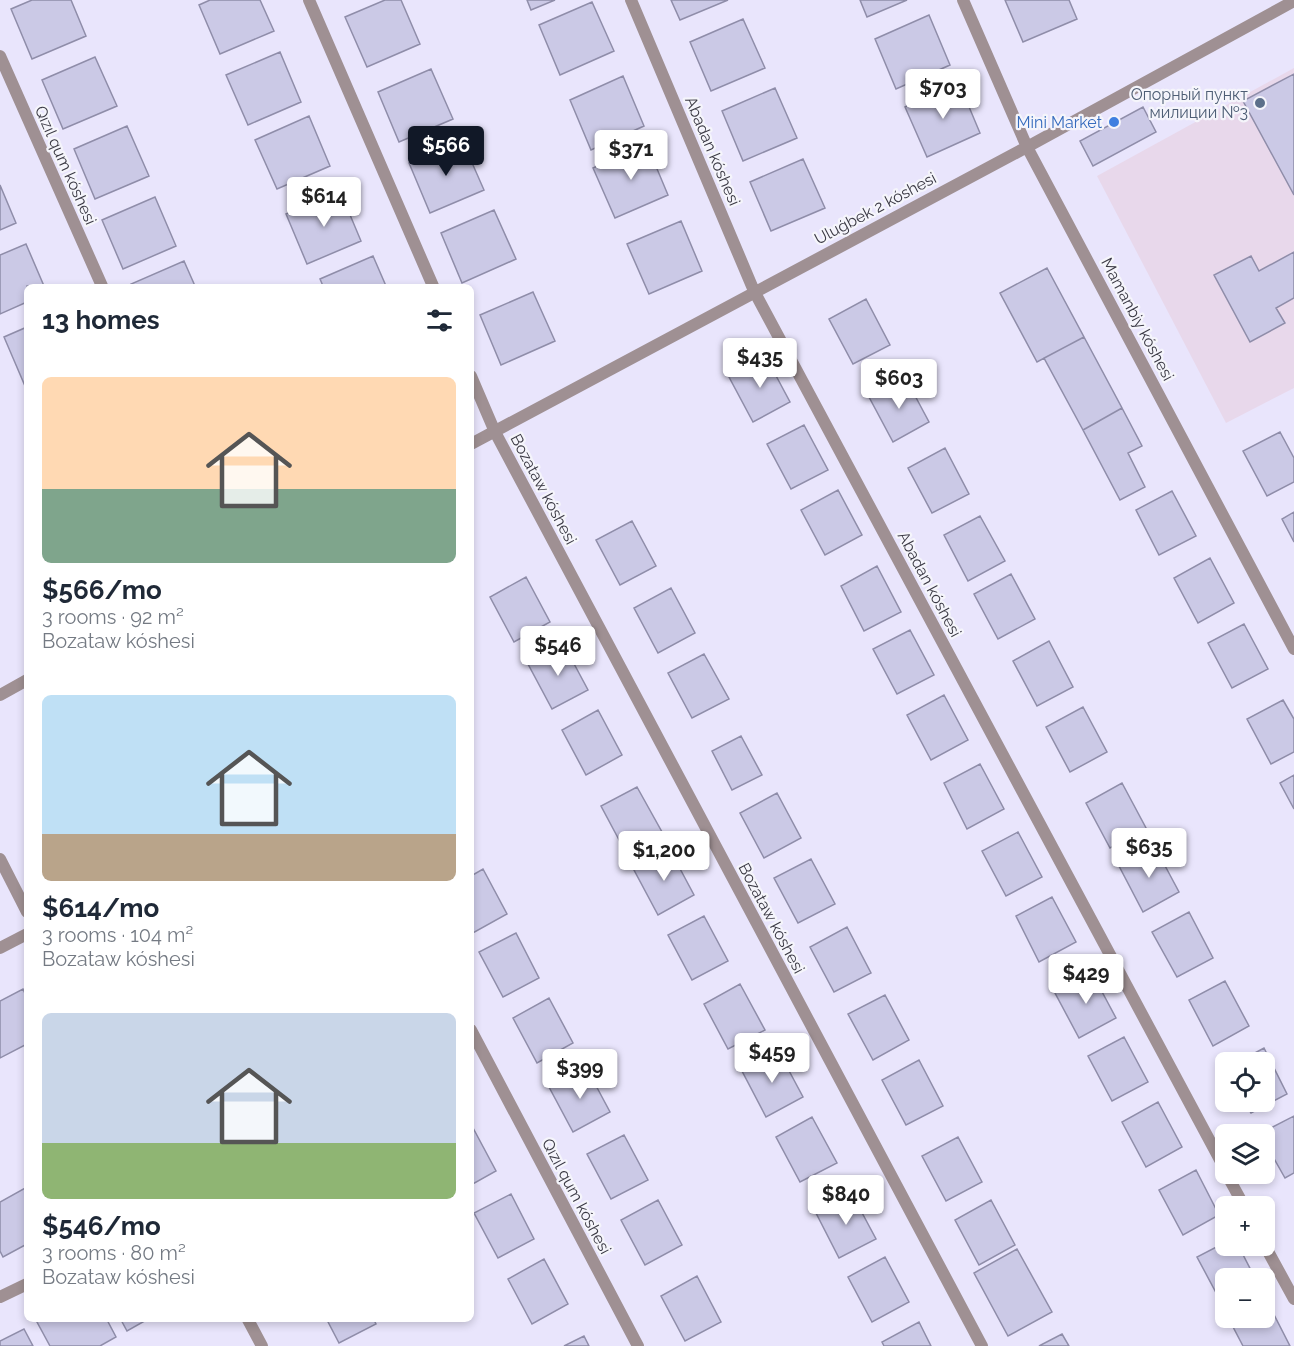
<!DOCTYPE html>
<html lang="en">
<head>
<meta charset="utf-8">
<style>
	body { margin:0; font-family:Raleway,sans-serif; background:#f6f6f7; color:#1f2937; height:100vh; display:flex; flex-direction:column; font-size:22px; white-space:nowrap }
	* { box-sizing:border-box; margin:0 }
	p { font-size:20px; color:#747a83 }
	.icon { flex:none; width:33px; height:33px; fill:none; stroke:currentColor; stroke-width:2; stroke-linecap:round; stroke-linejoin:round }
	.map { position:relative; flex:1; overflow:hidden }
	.details { position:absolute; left:24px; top:284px; width:450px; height:1038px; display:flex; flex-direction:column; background:#fff; border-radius:9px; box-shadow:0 3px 9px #0003 }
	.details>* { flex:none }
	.controls { position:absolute; left:1215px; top:1052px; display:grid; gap:12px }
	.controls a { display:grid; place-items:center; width:60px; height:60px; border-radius:9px; background:#fff; box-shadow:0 3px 9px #0003; font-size:30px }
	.price { position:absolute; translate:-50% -51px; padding:0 14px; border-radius:6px; background:#fff; color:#222; font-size:20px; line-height:39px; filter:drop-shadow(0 2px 3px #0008) }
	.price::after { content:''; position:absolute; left:50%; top:36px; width:18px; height:14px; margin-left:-9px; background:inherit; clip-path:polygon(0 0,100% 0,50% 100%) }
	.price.current { background:#111827; color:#fff }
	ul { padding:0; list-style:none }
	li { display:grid; align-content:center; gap:12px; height:318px; padding:0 18px }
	li span { display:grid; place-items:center; height:186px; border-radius:9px; color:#555 }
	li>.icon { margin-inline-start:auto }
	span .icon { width:108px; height:108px; fill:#fffc; stroke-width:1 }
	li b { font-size:26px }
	h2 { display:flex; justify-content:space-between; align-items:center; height:72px; padding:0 18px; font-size:26px }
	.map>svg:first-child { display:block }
	.education { fill:#e8d8eb }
	.building { fill:#cbc9e6; stroke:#8f8da9; stroke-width:1.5 }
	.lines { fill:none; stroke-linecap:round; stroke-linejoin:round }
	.street { stroke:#9f9093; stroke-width:12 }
	.service-dot { fill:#5c6f8a; stroke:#f5f5fb; stroke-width:2 }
	.shop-dot { fill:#3f7fe0; stroke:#f5f5fb; stroke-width:2 }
	.labels { text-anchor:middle; stroke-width:4.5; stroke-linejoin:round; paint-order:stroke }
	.service-label { font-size:16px; fill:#4e5e75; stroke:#f5f5fb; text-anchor:end }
	.shop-label { font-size:16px; fill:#366cbe; stroke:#f5f5fb; text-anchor:end }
	.street-label { font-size:16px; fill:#3a3944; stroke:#f5f5fb }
</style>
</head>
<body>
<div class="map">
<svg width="1294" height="1346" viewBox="0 0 1294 1346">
	<rect width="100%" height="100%" fill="#e9e5fc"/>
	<path class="education" d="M1294 68V388L1226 423 1097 176Z"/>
	<path class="building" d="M32 0H71L86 36 32 59 11 9Z
		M210 0H260L274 31 220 54 199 5Z
		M385 0H401L420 44 367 67 345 17Z
		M527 0H555L531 10Z
		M671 0H728L680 20Z
		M860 0H907L867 17Z
		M1005 0H1069L1077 19 1023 42Z
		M592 2 614 51 560 75 539 25Z
		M929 15 950 65 896 89 875 39Z
		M743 19 765 68 711 91 690 42Z
		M280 52 301 102 248 125 226 75Z
		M95 57 117 106 63 129 42 80Z
		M431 69 453 119 399 142 378 92Z
		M1294 74V195L1243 101Z
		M623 76 644 126 591 150 570 100Z
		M959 83 980 133 927 157 905 107Z
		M775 88 797 138 743 161 722 111Z
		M1143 107 1156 132 1093 166 1080 141Z
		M309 116 330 166 277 189 255 140Z
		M127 126 149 176 95 199 74 149Z
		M462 140 484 190 430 213 409 163Z
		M647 145 668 195 615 218 593 168Z
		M803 159 825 208 771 231 750 182Z
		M0 185 16 223 0 230Z
		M340 191 361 241 307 264 286 214Z
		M155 197 176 246 123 269 102 220Z
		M494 210 516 259 462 283 441 233Z
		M681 221 702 271 649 294 627 244Z
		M26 244 44 286H27V302L0 314V255Z
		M1294 252V298L1276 308 1285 323 1250 342 1214 275 1251 256 1259 271Z
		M373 256 386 286H323L320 279Z
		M184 261 195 286H132L131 284Z
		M1047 268 1084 337 1037 362 1000 293Z
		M533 292 555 341 501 365 480 315Z
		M866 299 890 345 853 364 829 319Z
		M27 327V386H25L4 337Z
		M1084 337 1122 408 1083 430 1044 358Z
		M766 357 790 402 753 422 729 377Z
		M905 377 929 422 893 442 869 397Z
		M1122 408 1142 446 1128 453 1145 487 1120 500 1083 430Z
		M804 425 828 470 791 489 767 444Z
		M1280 432 1294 458V482L1267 496 1243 451Z
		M945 448 969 494 932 513 908 468Z
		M838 490 862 535 825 555 801 510Z
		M1172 491 1196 536 1159 555 1136 510Z
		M1294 512V542L1282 519Z
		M980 516 1005 561 968 581 944 535Z
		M632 521 656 566 620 585 596 540Z
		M1210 558 1234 603 1198 623 1174 578Z
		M877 566 901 612 864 631 841 586Z
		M1011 574 1035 619 998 639 974 594Z
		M526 577 550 622 514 642 490 597Z
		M671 588 695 633 658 653 634 608Z
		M1244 624 1268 669 1232 688 1208 643Z
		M910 630 934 675 897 694 873 649Z
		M1049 641 1073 687 1037 706 1013 661Z
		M564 645 588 690 552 709 528 664Z
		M704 654 729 699 692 718 668 673Z
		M944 695 968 740 931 760 907 715Z
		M1283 700 1294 719V752L1271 764 1247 719Z
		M1083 707 1107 752 1070 772 1046 727Z
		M598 710 622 755 586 775 562 730Z
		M741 736 762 775 732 790 712 751Z
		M980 764 1004 809 967 829 944 783Z
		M1294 775V809L1280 783Z
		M1122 783 1146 828 1110 848 1086 803Z
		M637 787 662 832 625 851 601 806Z
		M777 793 801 838 764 858 740 813Z
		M1018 832 1042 877 1006 896 982 851Z
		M1155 847 1179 892 1143 912 1119 866Z
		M670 850 694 895 658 915 634 870Z
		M811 859 835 904 798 923 774 878Z
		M483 869 507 914 471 934V876Z
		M1052 897 1076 942 1039 962 1016 916Z
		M1189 912 1213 958 1177 977 1152 932Z
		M704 916 728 961 692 980 668 935Z
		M847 927 871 973 834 992 810 947Z
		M516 933 539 978 503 997 479 952Z
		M1092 973 1116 1018 1079 1038 1055 993Z
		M1225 981 1249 1026 1213 1046 1189 1000Z
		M740 984 765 1030 728 1049 704 1004Z
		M23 989 27 998V1044L0 1058V1001Z
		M885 995 909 1040 873 1060 848 1014Z
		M549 998 573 1043 537 1063 513 1018Z
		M1124 1037 1148 1082 1112 1101 1088 1056Z
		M1264 1048 1287 1094 1251 1113 1244 1101H1264V1062H1238Z
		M779 1052 803 1097 766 1117 742 1071Z
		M919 1060 943 1106 906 1125 882 1080Z
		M586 1067 610 1112 573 1132 549 1087Z
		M1158 1102 1182 1147 1146 1167 1122 1122Z
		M1294 1116V1173L1285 1178 1264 1141V1134L1261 1133Z
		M812 1117 837 1163 800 1182 776 1137Z
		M472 1126 496 1171 471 1185V1127Z
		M624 1135 648 1180 611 1199 587 1154Z
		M958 1137 982 1182 946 1201 922 1156Z
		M1196 1170 1219 1215 1183 1235 1159 1190Z
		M27 1187V1244L3 1257 0 1251V1202Z
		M511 1194 534 1239 498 1258 474 1213Z
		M852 1194 876 1239 839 1258 816 1213Z
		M658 1200 682 1245 645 1265 621 1220Z
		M991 1200 1015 1245 979 1265 955 1220Z
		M1226 1242V1245H1238L1255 1278H1226V1300L1221 1302 1197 1257Z
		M1017 1249 1052 1312 1008 1336 974 1273Z
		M885 1257 909 1302 872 1322 848 1277Z
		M544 1259 568 1304 532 1324 508 1279Z
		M697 1276 721 1322 685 1341 661 1296Z
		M1268 1303 1290 1346H1243L1231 1323 1242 1317H1264V1305Z
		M44 1318H106L116 1337 100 1346H50L37 1322Z
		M120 1318H150L127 1331Z
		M326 1318H373L376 1324 339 1343Z
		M919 1322 931 1346H884L882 1342Z
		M24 1329 33 1346H0V1341Z
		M1062 1334 1069 1346H1039Z
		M584 1336 589 1346H564Z"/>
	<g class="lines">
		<path class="street" d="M309 0 433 286
			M631 0 754 291 1226 1171
			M963 0 1027 147 1294 649
			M0 56 102 286
			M471 376 495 432 982 1346
			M471 444 1027 147 1294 1
			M0 695 27 680
			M0 859 27 912
			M0 948 27 934
			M471 1030 638 1346
			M1226 1173 1244 1206
			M1264 1244 1294 1299
			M0 1297 27 1284
			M247 1318 262 1346"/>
	</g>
	<circle class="service-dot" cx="1260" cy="103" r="6"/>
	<circle class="shop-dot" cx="1114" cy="122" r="6"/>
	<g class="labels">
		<g class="service-label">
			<text x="1248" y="100">Опорный пункт<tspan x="1248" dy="18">милиции №3</tspan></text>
		</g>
		<g class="shop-label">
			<text x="1102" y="128">Mini Market</text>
		</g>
		<g class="street-label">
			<text transform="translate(713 151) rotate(67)" y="6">Abadan kóshesi</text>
			<text transform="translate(66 165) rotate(66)" y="6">Qızıl qum kóshesi</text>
			<text transform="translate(875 208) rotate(-28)" y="6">Uluǵbek 2 kóshesi</text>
			<text transform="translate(1138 319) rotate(62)" y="6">Mamanbiy kóshesi</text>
			<text transform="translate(544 489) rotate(62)" y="6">Bozataw kóshesi</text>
			<text transform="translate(930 584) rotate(62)" y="6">Abadan kóshesi</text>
			<text transform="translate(772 918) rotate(62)" y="6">Bozataw kóshesi</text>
			<text transform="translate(577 1196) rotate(62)" y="6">Qızıl qum kóshesi</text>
		</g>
	</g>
</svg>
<div class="controls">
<a><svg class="icon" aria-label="locate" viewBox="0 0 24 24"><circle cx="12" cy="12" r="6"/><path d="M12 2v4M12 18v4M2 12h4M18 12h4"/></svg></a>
<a><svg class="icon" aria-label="layers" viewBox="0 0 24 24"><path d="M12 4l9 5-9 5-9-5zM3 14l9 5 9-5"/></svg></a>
<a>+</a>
<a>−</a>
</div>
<b class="price" style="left:943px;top:120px">$703</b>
<b class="price current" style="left:446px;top:177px">$566</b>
<b class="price" style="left:631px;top:181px">$371</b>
<b class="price" style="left:324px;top:228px">$614</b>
<b class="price" style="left:760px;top:389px">$435</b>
<b class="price" style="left:899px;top:410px">$603</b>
<b class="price" style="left:558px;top:677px">$546</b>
<b class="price" style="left:1149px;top:879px">$635</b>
<b class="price" style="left:664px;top:882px">$1,200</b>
<b class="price" style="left:1086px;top:1005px">$429</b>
<b class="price" style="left:772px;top:1084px">$459</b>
<b class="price" style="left:580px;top:1100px">$399</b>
<b class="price" style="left:846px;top:1226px">$840</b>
<section class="details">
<h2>13 homes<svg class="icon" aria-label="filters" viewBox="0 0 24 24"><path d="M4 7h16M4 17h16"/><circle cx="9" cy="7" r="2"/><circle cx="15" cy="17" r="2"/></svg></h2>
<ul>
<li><span style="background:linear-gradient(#ffd9b3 60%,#7fa58c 0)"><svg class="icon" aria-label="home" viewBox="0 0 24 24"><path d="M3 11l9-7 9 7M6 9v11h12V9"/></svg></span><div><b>$566/mo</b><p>3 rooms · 92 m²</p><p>Bozataw kóshesi</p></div></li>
<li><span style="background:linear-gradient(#bfe0f5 75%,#b9a48a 0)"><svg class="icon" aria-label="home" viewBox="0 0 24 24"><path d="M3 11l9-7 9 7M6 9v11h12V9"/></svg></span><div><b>$614/mo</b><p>3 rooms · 104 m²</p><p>Bozataw kóshesi</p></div></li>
<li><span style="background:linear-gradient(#c9d6e8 70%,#8fb573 0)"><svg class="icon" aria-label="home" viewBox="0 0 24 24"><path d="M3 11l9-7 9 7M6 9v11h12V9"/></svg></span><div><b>$546/mo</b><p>3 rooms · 80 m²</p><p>Bozataw kóshesi</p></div></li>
</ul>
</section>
</div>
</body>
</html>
